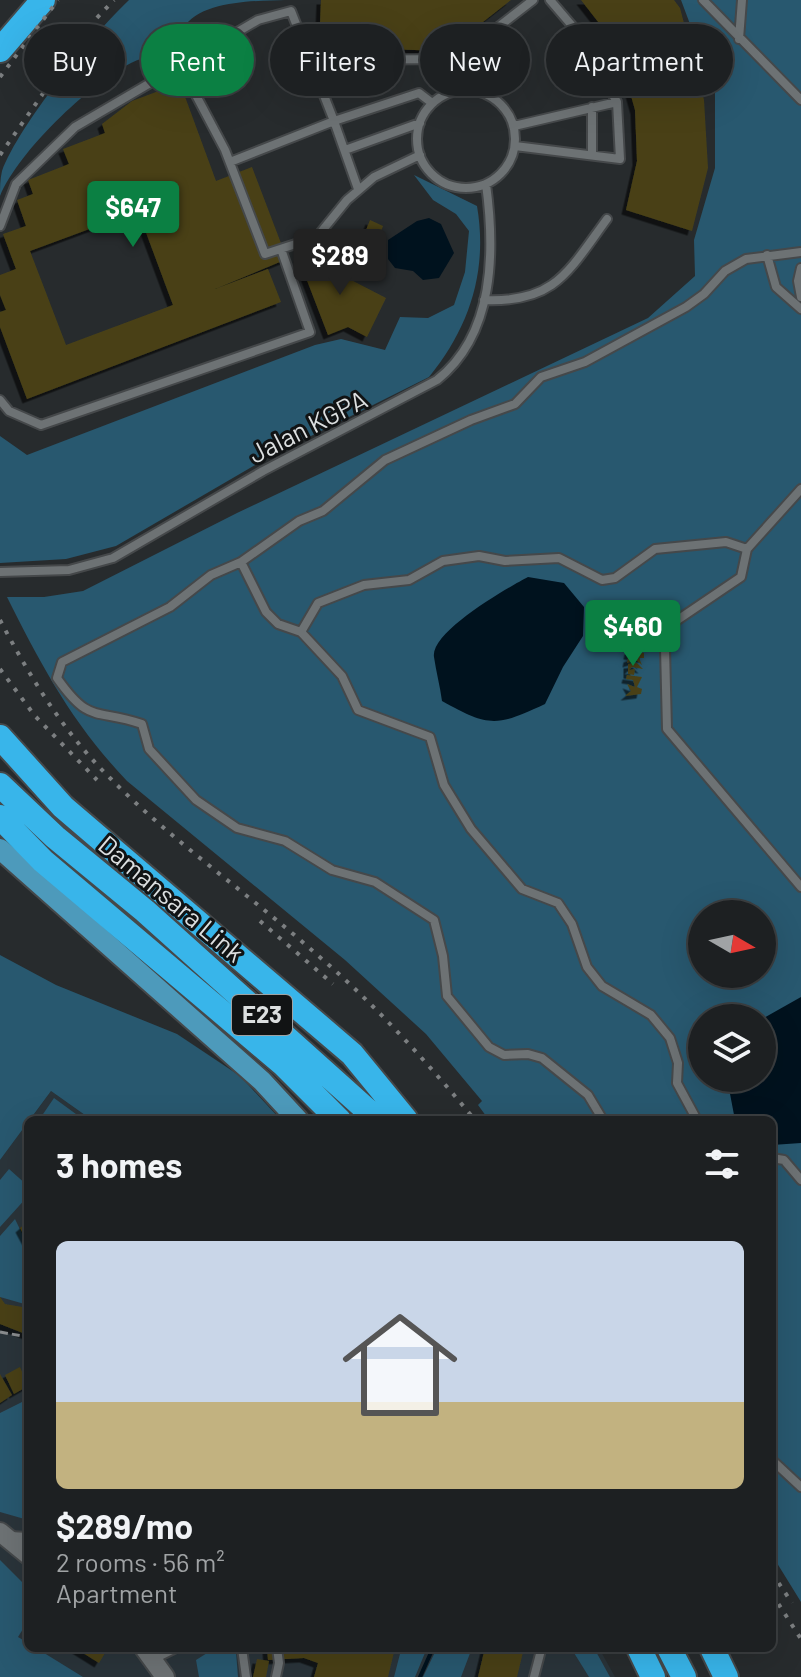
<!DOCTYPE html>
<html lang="en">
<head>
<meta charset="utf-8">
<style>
	body { margin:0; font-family:Barlow,sans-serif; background:#25282a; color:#f1f3f6; height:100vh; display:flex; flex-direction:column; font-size:30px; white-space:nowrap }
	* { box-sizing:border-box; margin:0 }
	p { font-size:26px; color:#a0a3a5 }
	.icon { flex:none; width:44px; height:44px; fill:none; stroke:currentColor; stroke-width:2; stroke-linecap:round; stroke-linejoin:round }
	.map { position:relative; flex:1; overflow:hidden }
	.panel { position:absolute; left:24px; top:1116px; width:752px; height:536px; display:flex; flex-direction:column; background:#1d2022; border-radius:12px; box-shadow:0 8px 32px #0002,0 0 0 2px #3b3e40 }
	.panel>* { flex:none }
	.hud { position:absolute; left:24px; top:24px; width:754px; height:72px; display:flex; gap:16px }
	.needle { width:52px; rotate:99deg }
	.controls { position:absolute; left:688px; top:900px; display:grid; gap:16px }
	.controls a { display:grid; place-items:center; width:88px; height:88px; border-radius:50%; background:#1d2022; box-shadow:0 8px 32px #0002,0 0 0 2px #3b3e40; font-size:40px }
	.price { position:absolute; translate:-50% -68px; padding:0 18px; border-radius:8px; background:#0b8043; color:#fff; font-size:26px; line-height:52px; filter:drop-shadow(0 2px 4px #0008) }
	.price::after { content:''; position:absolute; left:50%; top:48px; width:24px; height:18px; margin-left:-12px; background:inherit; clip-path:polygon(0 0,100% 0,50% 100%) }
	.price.on { background:#222; color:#fff }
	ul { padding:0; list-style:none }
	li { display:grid; align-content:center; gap:16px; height:424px; padding:0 32px }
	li+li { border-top:2px solid #3b3e40 }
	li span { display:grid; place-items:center; height:248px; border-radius:12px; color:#555 }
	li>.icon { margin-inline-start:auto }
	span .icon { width:144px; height:144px; fill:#fffc; stroke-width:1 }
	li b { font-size:34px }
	h2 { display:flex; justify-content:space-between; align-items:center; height:96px; padding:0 32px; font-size:34px }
	.tag { padding:0 28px; border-radius:36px; background:#1d2022; box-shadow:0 8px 32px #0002,0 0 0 2px #3b3e40; font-size:28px; line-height:72px }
	.tag.on { background:#0b8043; color:#fff }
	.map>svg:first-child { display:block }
	.built { fill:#2a343a }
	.green { fill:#28586f; fill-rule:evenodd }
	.water { fill:#00121e }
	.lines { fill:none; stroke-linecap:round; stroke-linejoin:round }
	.stream { stroke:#00121e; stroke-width:4 }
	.building { fill:#494117; fill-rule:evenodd; filter:url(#shadow) }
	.service-casing { stroke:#45484a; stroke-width:12 }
	.tertiary-casing { stroke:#45484a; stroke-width:22 }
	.primary-casing { stroke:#45484a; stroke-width:24 }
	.motorway-casing { stroke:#45484a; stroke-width:28 }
	.path { stroke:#8a8d8f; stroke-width:3; stroke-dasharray:8 4; stroke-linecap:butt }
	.service { stroke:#6d7274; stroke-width:8 }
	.tertiary { stroke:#6d7274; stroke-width:18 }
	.primary { stroke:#4d9abb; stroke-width:20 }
	.motorway { stroke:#38b5ea; stroke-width:24 }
	.rail { stroke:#7c7f81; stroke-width:4; stroke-dasharray:4 8; stroke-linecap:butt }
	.labels { text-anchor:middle; stroke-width:6; stroke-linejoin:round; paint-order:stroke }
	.shield { fill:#111314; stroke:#9fa2a3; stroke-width:2 }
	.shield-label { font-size:24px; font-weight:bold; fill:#dcdfe0 }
	.street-label { font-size:26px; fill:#dcdfe0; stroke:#111314 }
</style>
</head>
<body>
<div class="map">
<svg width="801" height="1677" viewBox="0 0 801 1677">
	<defs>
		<filter id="shadow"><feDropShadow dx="-4.5" dy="4.5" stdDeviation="0" flood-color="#0009"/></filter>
	</defs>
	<rect width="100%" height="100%" fill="#272b2d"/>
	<path class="built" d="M51 1091 92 1120H30Z
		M28 1122V1648H599L615 1677H0V1160Z"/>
	<path class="green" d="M129 0H285C257 1 199 0 183 29 180 34 180 42 178 48 163 53 145 56 131 63 87 86 19 151 0 196 0 188 0 179 2 171 19 125 92 35 129 0Z
		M681 0H801V1602L772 1555V1120H489L478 1105 482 1101 426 1034 345 960 127 781C72 723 42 667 7 597H44L83 591 237 513 648 318 695 276 694 240 715 168V91ZM702 914H762V974H702ZM702 1018H762V1078H702Z
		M414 175 477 206C488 270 470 327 429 377L269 457 116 546 66 559 0 563V436L27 455 315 345 341 339 385 350 400 317 428 318 454 305 465 272 469 231 456 214 433 200Z
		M0 955 56 985 177 1034 240 1076 281 1120H92L51 1091 0 1160Z
		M54 1098 80 1117 78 1120H39Z
		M9 1169 28 1186V1196L0 1227V1180Z
		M15 1219 28 1246V1305L0 1297V1236Z
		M28 1399V1520L0 1512V1413Z
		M0 1560 28 1588V1621L18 1637 28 1643V1648H36L83 1677H0Z
		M215 1648H231L236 1652 238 1677H199L196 1660Z
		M427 1648 415 1677H394L401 1650Z
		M437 1648H472L461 1677H423Z
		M571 1648H594L610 1677H589Z"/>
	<path class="water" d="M429 218 441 224 454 253 439 278 423 280 413 271 395 268 388 259V240L417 221Z
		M528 577 564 583 584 607 583 636 563 667 545 704C496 727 489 727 442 701 440 686 436 671 434 657 430 632 507 588 528 577Z
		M801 997V1143L772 1145V1120H735L727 1078H762V1019Z"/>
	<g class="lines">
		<path class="stream" d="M420 1677 433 1648"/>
	</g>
	<path class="building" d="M321 0H511L446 51 319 47Z
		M581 0H674L680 8 704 100 708 168 692 231 626 210 637 161 635 110 617 46Z
		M180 83 216 181 252 167 287 259 215 289 268 269 281 302 27 399 0 327V312L6 310 0 295V275L16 269 3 234 26 226 17 200 33 194 28 180 69 164 63 149 105 133 102 124 132 101ZM138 211 173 305 66 345 30 251Z
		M370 220 383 226 371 259 357 253Z
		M320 248 328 268 386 298 367 337 348 327 328 335 298 257Z
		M629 650 644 653V658H639L642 665 636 660 627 663 628 658 634 656 628 655Z
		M628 664 637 663 643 669 632 667 629 670 635 669 634 675 628 674Z
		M627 675 642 677 637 687 642 689 641 694 625 696 631 691 627 684 635 687 633 680 626 679Z
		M28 1221V1243L20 1228Z
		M0 1297 5 1304 28 1308V1335L0 1324Z
		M20 1367 28 1386 14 1394 5 1375Z
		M0 1374 12 1395 0 1403Z
		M75 1648H96L105 1653 99 1663Z
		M267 1648H395L388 1677H314L318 1663 304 1658 268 1660Z
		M485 1648H524L517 1677H478Z
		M257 1659 269 1661 266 1677H253Z"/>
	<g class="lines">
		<defs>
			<path id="service" d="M703 0 801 100
				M739 39 742 0
				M457 59 470 89
				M311 60 457 59 533 0
				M180 65 225 150 265 254 317 237 347 200 374 177 420 155
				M417 139a49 49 0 1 1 98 0a49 49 0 1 1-98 0Z
				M592 107V155
				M514 126 617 102 574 28 550 0
				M515 146 620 159 617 102
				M345 150 420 123
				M230 162 334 121 358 189
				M0 226 16 184 75 127 258 20 291 11 334 121 419 93 432 103
				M767 255 776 287 801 309
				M801 268 798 281 801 297
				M484 300C555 303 568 272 607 219
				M0 400 9 411 41 425 310 332 281 249
				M747 549 741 577 676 621 665 648 667 729 801 887
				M241 562 266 612 278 624 301 632 342 676 358 710 430 737 444 785 471 829 522 889 558 903 572 924 587 967 602 986 651 1015 670 1038 678 1063 677 1083 697 1120
				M0 572 69 570 113 558 263 471 437 380C495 334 495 251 486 184
				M301 632 318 603 364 585 409 580 443 561 479 556 505 561 559 558 602 580 615 578 655 549 726 542 747 549 801 489
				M603 1120 588 1095 542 1058 528 1054 504 1055 489 1047 447 996 443 956 434 920 375 882 332 870 285 841 237 828 196 800 149 749 142 724C95 708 90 725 57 678L62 662 170 607 211 575 241 562 299 521 323 511 385 460 471 420 515 404 541 377 585 362 686 307 704 294 725 271 746 259 801 252
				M772 1158 784 1160 801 1180
				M772 1460 801 1487
				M10 1536 28 1537
				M242 1648 246 1677
				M154 1659 176 1648
				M276 1677 279 1663 277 1648
				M534 1677 540 1654"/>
			<path id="tertiary" d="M0 1532 28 1555
				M144 1648 165 1677"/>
			<path id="primary" d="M0 849 262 1081 298 1120"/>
			<path id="motorway" d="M0 50 43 0
				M0 737 63 807 352 1054 406 1120
				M0 785 55 837 145 911 378 1120
				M0 817 43 861 283 1064 339 1120
				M639 1648 653 1677
				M669 1648 684 1677
				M712 1648 726 1677"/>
		</defs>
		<use href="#service" class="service-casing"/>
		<use href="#tertiary" class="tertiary-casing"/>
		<use href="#primary" class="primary-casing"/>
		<use href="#motorway" class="motorway-casing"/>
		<path class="path" d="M0 1332 28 1337"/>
		<use href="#service" class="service"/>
		<use href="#tertiary" class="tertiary"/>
		<use href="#primary" class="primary"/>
		<use href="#motorway" class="motorway"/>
		<path class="rail" d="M0 77 58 0
			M0 155 93 22 114 0
			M0 620C30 677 64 733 111 779 171 840 250 895 315 953 374 1003 426 1061 475 1120
			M0 669 35 716 97 780
			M260 921 333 984
			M772 1573 792 1603
			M772 1594 801 1639"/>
	</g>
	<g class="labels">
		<rect class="shield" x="232" y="995" width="60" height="40" rx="6"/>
		<g class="shield-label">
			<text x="262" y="1023">E23</text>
		</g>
		<g class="street-label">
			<text transform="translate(308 427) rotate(-27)" y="9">Jalan KGPA</text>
			<text transform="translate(171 899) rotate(40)" y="9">Damansara Link</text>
		</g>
	</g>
</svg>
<div class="controls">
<a><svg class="needle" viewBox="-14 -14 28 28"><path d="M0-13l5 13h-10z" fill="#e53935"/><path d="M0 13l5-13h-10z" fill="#a0a3a5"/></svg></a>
<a><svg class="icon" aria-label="layers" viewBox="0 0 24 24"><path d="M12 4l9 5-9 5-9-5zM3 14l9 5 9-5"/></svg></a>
</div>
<b class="price" style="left:133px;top:249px">$647</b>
<b class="price on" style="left:340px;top:297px">$289</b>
<b class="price" style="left:633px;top:668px">$460</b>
<div class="hud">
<a class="tag">Buy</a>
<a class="tag on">Rent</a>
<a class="tag">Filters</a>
<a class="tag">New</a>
<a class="tag">Apartment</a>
</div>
<section class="panel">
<h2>3 homes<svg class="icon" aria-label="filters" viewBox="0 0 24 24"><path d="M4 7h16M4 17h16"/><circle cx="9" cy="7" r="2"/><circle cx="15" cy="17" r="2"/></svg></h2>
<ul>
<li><span style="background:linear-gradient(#c9d6e8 65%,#c2b280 0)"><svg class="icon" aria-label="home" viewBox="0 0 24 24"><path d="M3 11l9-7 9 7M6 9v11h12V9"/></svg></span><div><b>$289/mo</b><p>2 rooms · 56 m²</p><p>Apartment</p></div></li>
</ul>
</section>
</div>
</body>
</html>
